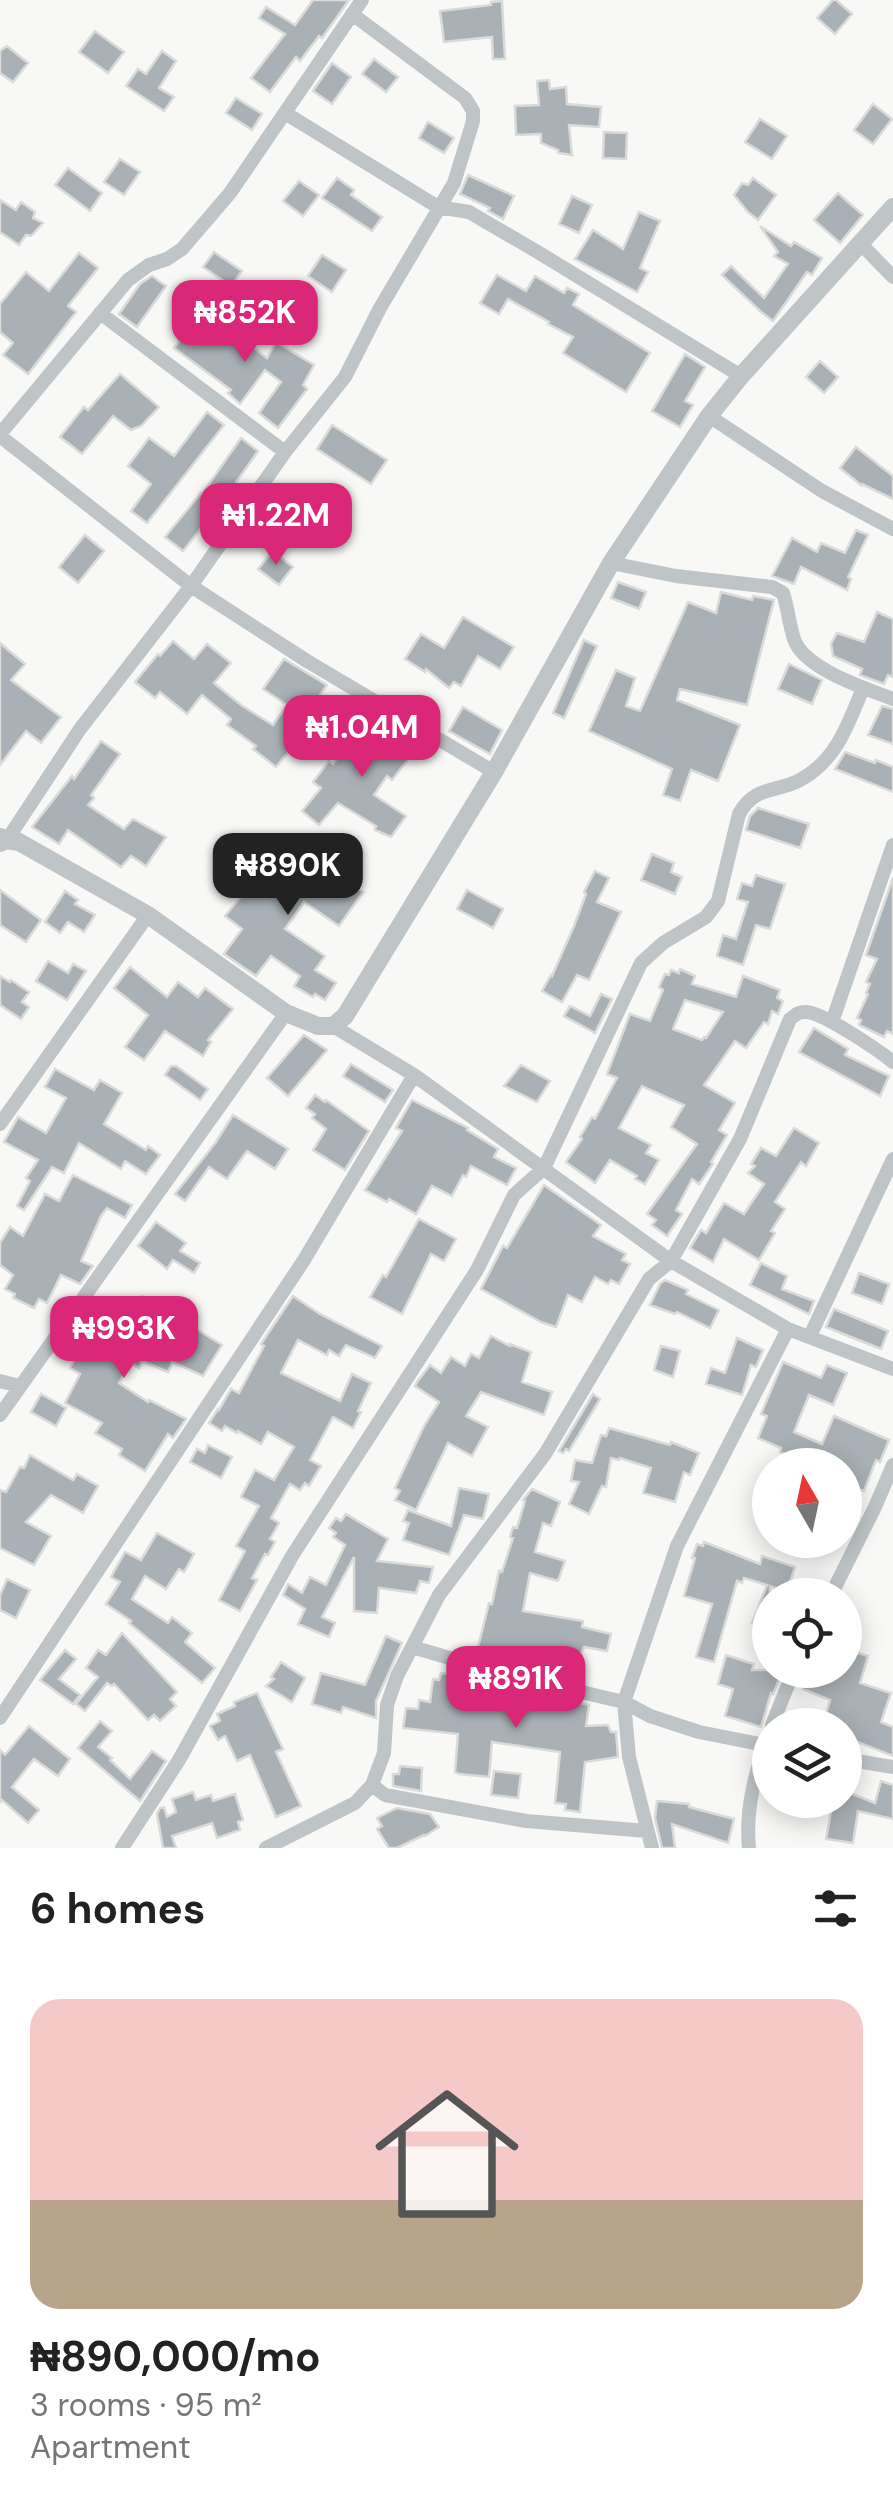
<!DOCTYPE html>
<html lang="en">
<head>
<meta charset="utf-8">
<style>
	body { margin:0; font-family:"DM Sans",sans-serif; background:#f6f6f6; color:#222; height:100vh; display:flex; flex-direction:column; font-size:38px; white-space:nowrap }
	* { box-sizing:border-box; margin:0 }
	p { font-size:32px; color:#767676 }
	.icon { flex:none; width:55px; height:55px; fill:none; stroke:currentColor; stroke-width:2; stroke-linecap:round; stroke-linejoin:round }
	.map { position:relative; height:1848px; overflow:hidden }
	.panel { display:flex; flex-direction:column; background:#fff; flex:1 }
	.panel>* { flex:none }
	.needle { width:65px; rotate:351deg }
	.fabs { position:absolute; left:752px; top:1448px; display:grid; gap:20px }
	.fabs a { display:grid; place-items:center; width:110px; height:110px; border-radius:50%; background:#fff; box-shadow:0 5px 25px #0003; font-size:50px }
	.price { position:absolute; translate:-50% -85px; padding:0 22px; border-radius:20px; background:#db2777; color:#fff; font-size:32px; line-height:65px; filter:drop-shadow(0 2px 5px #0008) }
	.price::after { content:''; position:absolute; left:50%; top:60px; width:30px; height:22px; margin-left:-15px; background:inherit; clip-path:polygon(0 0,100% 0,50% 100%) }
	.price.active { background:#222; color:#fff }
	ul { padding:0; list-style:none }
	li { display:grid; align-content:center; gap:20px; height:530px; padding:0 30px }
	li span { display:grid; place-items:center; height:310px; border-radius:30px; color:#555 }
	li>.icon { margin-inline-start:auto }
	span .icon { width:180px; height:180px; fill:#fffc; stroke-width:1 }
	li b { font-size:42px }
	h2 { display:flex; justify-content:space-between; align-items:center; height:120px; padding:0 30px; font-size:42px }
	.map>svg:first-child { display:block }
	.building { fill:#a9b1b6; stroke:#dadad8; stroke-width:2.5; fill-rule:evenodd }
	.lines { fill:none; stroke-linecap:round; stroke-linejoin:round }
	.minor { stroke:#bfc4c7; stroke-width:14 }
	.tertiary { stroke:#bfc4c7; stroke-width:18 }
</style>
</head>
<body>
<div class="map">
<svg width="893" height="1848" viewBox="0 0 893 1848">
	<rect width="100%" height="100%" fill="#f8f8f6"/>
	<path class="building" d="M313 0H349L322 38 319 36 300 61 296 57 270 92 251 78 285 34 259 18 266 7 295 25Z
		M833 0H836L852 14 835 34 817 18Z
		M502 1 505 59H493L492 37 444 42 440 11 491 5V2Z
		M95 31 124 52 108 73 79 52Z
		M7 46 28 63 13 82 0 73V51Z
		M162 51 176 61 159 88 174 97 164 111 126 86 138 69 146 74Z
		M374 59 398 77 386 92 362 74Z
		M332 63 351 77 332 104 313 91Z
		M549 80 550 89 566 87 567 104 601 107 599 127 569 125 572 155 558 153V150L541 143V134L516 135 515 106 539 105 537 81Z
		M236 98 262 114 252 130 226 113Z
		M873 104 892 119 873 144 854 130Z
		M760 119 787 136 772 159 745 142Z
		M428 122 454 138 444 153 419 138Z
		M604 132 627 133 626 159 603 158Z
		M120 159 140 172 124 195 104 182Z
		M68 168 102 193 90 211 55 185Z
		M468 175 514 196 503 219 488 211 490 208 460 194Z
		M337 178 354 190 351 195 382 217 372 231 322 198Z
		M753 178 776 195 758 220 748 212 734 195 742 183 748 185Z
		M299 181 319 195 303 216 283 201Z
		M838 193 863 215 840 243 814 220Z
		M572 196 592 205 579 233 559 224Z
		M0 200 16 210 21 202 35 212 33 218 43 223 31 236 26 235 19 245 0 232Z
		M639 212 660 221 640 268 648 272 637 292 575 259 593 230 623 249Z
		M760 226 791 246 794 242 822 258 812 275 807 272 773 321 760 311 722 275 731 266 764 298 788 264 774 256 778 252Z
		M214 252 242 271 231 286 203 267Z
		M79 253 98 268 68 306 76 312 28 374 3 355 13 343 0 332V304L26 272 49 291Z
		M322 255 346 270 332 292 308 276Z
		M497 275 526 291 535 276 564 293 567 288 579 294 573 305 650 353 626 392 563 353 573 337 548 324 549 322 508 299 499 314 480 303Z
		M152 276 166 286 137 327 119 314 140 284Z
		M204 309 267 358 276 342 314 365 303 385 307 389 278 428 259 413 281 382 265 370 240 404 228 393 231 390 174 348Z
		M685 354 705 367 685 401 693 405 680 427 652 411Z
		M820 361 838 377 824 393 806 377Z
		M120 374 159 407 141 426 131 430 113 416 82 454 60 437 84 407 88 410Z
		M207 412 224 425 147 523 131 511 151 484 128 466 149 438 174 456Z
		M332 425 387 460 371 484 317 449Z
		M241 438 258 451 223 501 183 551 165 537 201 493 202 494Z
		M856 447 893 476V499L862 484 861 485 840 468Z
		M856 530 868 535 848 577 851 579 847 590 801 567 794 584 772 576 792 538 817 552 821 543 845 553Z
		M85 535 104 551 78 583 59 567Z
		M273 551 293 567 279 585 258 569Z
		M618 582 646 592 639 609 611 598Z
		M721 592 752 600 753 596 774 600 747 705 680 689 677 700 740 725 718 781 691 770 680 801 663 795 672 769 589 731 616 670 635 678 626 706 640 711 688 602 716 613Z
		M877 612 893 619V677L888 675 884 684 860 675 862 669 833 656 831 644 837 633 864 642Z
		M463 617 514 647 500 669 478 656 461 686 454 682 449 688 426 669 425 672 405 659 421 634 444 648Z
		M584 640 597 646 564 718 553 713Z
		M173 641 194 659 207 644 231 663 214 683 241 705 273 725 287 705 263 689 284 659 327 685 286 743 292 748 276 767 253 749 256 746 227 725 231 719 202 695 187 714 160 692 155 698 135 682 158 654 160 656Z
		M0 643 25 664 11 680 61 717 41 743 26 731 0 765Z
		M789 664 822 680 812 704 778 689Z
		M882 706 893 709V744L868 735Z
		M463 707 502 730 490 754 449 731Z
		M376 725 396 740 398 736 417 748 392 780 387 776 374 795 406 816 391 837 375 830 376 826 338 803 319 825 302 811 321 788 313 782 329 761 333 764 357 729 367 736Z
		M101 741 120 754 91 795 94 798 88 805 124 829 133 819 166 837 146 866 131 856 121 867 68 830 59 844 32 827 72 776 74 779Z
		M845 752 875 763 876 760 893 767V792L835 769Z
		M758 808 809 824 800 848 746 830 750 816Z
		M279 835 294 846 272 877 291 890 311 863 317 867 324 856 335 863 331 870 363 892 339 926 304 902 285 929 325 956 315 970 336 983 325 1000 315 994 313 997 294 986 300 976 271 956 256 976 224 954 242 929 225 916 250 886 246 883Z
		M652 854 674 863 671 872 682 877 675 894 641 880Z
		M595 871 609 878 597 902 621 912 589 980 577 975 562 1002 542 991 551 975 552 976 574 926 586 894 584 892Z
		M756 875 785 884 770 929 756 925 743 965 717 956 723 935 736 939 748 902 737 899 742 883 752 886Z
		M893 878V1034L887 1031 884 1037 859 1025 861 1020 857 1018 868 994 866 993 870 984 866 982 877 959 866 955Z
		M0 890 41 920 26 942 0 925Z
		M467 890 503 909 493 928 457 909Z
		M65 891 78 900 75 904 95 915 84 932 68 922 60 933 45 922Z
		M48 961 68 973 73 964 86 971 67 1000 36 981Z
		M130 967 167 997 178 982 198 997 205 988 233 1009 208 1040 211 1042 203 1056 165 1031 144 1060 125 1047 148 1015 114 988Z
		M680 969 695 976 692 984 736 997 743 976 780 990 777 998 783 1001 778 1014 772 1011 768 1024 764 1022 746 1048 735 1041 704 1085 735 1103 719 1130 727 1135 711 1162 713 1164 699 1184 692 1179 676 1210 682 1214 667 1236 652 1225 656 1220 647 1214 697 1144 671 1127 684 1105 642 1086 619 1128 651 1145 646 1153 659 1160 645 1184 635 1179 637 1176 610 1160 595 1183 566 1162 582 1139 580 1137 592 1117 595 1119 617 1078 607 1074 630 1014 650 1021 663 990 659 987 665 974 669 975 671 970 679 973ZM685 1000 723 1012 706 1038 704 1037 702 1040 673 1029Z
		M0 976 10 982 11 980 29 992 22 1002 29 1007 21 1019 0 1005Z
		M601 994 612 999 595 1033 564 1016 570 1006 590 1016Z
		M814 1028 848 1049 845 1055 889 1076 880 1096 799 1052Z
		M304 1035 327 1050 288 1096 267 1078Z
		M351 1064 393 1090 385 1102 343 1076Z
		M521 1065 550 1081 537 1102 504 1086Z
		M171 1066H176L208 1089 200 1100 165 1075Z
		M55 1069 94 1090 100 1080 122 1093 104 1124 146 1150 148 1146 160 1155 146 1174 125 1161 121 1169 79 1143 64 1173 52 1167 24 1210 17 1206 30 1181 26 1178 38 1160 4 1142 18 1117 46 1133 66 1098 45 1087Z
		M315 1095 325 1102 326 1100 369 1131 345 1170 313 1150 326 1129 312 1118 315 1114 306 1108Z
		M412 1100 468 1128 467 1130 498 1149 494 1157 516 1168 507 1185 471 1166 466 1177 463 1175 452 1196 432 1186 416 1214 389 1199 387 1202 365 1190 402 1131 396 1128Z
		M233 1115 288 1149 275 1169 247 1151 227 1179 209 1167 185 1201 175 1194 216 1142Z
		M794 1128 819 1143 806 1166 801 1162 775 1202 785 1209 771 1231 775 1233 759 1260 724 1239 713 1262 690 1248 701 1230 706 1233 724 1203 744 1214 764 1184 748 1173 755 1166 751 1164 761 1148 776 1156Z
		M73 1175 132 1205 125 1218 107 1208 101 1216 81 1261 93 1266 80 1284 61 1275 47 1303 39 1299 34 1308 13 1298 15 1294 5 1289 13 1275 0 1265V1243L10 1227 23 1236 45 1194 59 1201Z
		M544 1185 601 1225 593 1236 626 1254 622 1260 630 1264 619 1284 611 1280 608 1284 595 1277 582 1302 568 1295 556 1327 541 1322 481 1289 503 1246 507 1248Z
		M419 1219 456 1239 444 1261 431 1254 402 1314 370 1297 383 1275 386 1277Z
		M156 1222 186 1243 180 1251 200 1263 194 1273 173 1260 167 1269 138 1246Z
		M761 1263 787 1276 782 1289 814 1301 809 1314 750 1285Z
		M859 1273 889 1284 882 1304 852 1293Z
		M665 1280 688 1290 686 1294 719 1310 710 1328 677 1312 675 1314 650 1305 660 1284Z
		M142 1296 170 1313 153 1343 176 1353 168 1372 142 1361 139 1368 131 1363 119 1383 148 1402 149 1400 186 1419 173 1438 168 1434 145 1471 119 1455 122 1449 95 1433 102 1423 65 1403 80 1374 70 1368 86 1338 79 1334 95 1309 119 1323 132 1301 136 1304Z
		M293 1296 320 1314 382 1346 375 1358 346 1345 339 1356 329 1350 327 1355 298 1340 281 1373 340 1401 352 1374 371 1383 358 1411 361 1412 353 1428 333 1417 310 1460 321 1466 309 1486 305 1483 300 1490 290 1484 271 1518 279 1523 270 1539 275 1542 268 1555 265 1554 252 1578 257 1580 240 1611 219 1600 245 1551 236 1546 259 1506 241 1497 255 1470 274 1480 294 1447 268 1432 261 1444 238 1431 237 1433 225 1426 222 1431 209 1423 218 1409 219 1410 231 1389 239 1393 264 1346 261 1344Z
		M834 1309 888 1331 881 1349 826 1327Z
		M193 1327 222 1345 203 1376 172 1362Z
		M491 1336 510 1346V1344L531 1352 522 1382 552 1392 544 1415 481 1392 466 1416 488 1427 472 1456 448 1443 416 1510 395 1500 400 1491 395 1488 424 1426 439 1402 415 1386 417 1382 430 1365 441 1373 451 1357 465 1366 471 1354 479 1358Z
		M737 1338 763 1350 756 1367 751 1365 742 1395 706 1384 711 1368 725 1373Z
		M661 1346 680 1351 673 1377 654 1370Z
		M783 1362 821 1378 827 1365 847 1373 833 1405 809 1395 794 1432 822 1444 834 1416 889 1440 880 1462 876 1460 864 1491 845 1484V1465H796L798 1460 780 1452 781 1448 758 1438 767 1416 761 1414Z
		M41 1394 66 1408 56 1426 31 1412Z
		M593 1394 600 1399 569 1451 566 1449 563 1453 559 1451Z
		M609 1428 670 1445 671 1442 699 1453 690 1475 684 1472 675 1502 643 1493 651 1468 620 1458 619 1460 611 1458 606 1487 602 1486 589 1514 569 1504 579 1482 571 1481 575 1460 592 1463 601 1435 606 1436Z
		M208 1445 232 1457 221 1478 190 1462 197 1449 205 1453Z
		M30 1455 73 1480 77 1474 98 1486 83 1513 51 1495 26 1522 51 1536 34 1565 0 1548V1490L6 1492 20 1467 24 1468Z
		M459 1488 489 1494 483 1519 464 1515 449 1555 403 1540 409 1523 403 1521 408 1510 451 1526Z
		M532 1489 560 1502 551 1526 543 1523 535 1552 565 1561 558 1581 530 1573 523 1611 583 1621 582 1627 611 1634 607 1651 584 1647 581 1654 577 1653 572 1679 476 1655 489 1603 492 1604 499 1571 502 1572 513 1538 510 1537 513 1527 517 1528 525 1501 523 1500Z
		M346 1514 388 1539 377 1561 433 1567 429 1583 420 1581 416 1593 379 1588 377 1613 354 1611V1557L322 1617 335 1623 329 1637 298 1624 305 1609 283 1595 288 1584 302 1593 310 1577 326 1585 345 1545 333 1537 336 1533 329 1528 336 1518 341 1521Z
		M157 1533 194 1554 184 1572 179 1569 166 1589 145 1576 132 1599 168 1623 172 1617 192 1633 185 1642 215 1668 202 1683 129 1623 131 1621 106 1604 120 1582 111 1577 125 1552 141 1560Z
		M704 1542 760 1564 762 1556 795 1567 787 1592 770 1586V1630L752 1623 767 1585 744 1578 742 1583 737 1581 714 1662 696 1657 712 1604 684 1596 695 1558H692L697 1544 703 1546Z
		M7 1579 30 1590 16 1618 0 1610V1595Z
		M122 1633 177 1692 170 1699 176 1706 160 1721 154 1715 148 1720 114 1684 112 1686 107 1683 85 1711 76 1704 98 1677 86 1668 98 1650 106 1655Z
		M386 1636 402 1643 376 1701V1718L343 1707 341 1713 312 1704 321 1673 365 1685Z
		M845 1649 868 1656 860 1683 891 1693 881 1722 893 1727V1756L845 1737V1725H823L830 1700 803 1689 811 1670H845Z
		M65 1650 76 1659 59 1679 80 1695 73 1704 40 1680Z
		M726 1655 754 1664 752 1670H783L773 1694 771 1693 761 1727 725 1716 733 1689 718 1684Z
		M281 1662 305 1678 292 1702 266 1686 274 1679 271 1677Z
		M441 1673 466 1676 463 1698 512 1701 516 1688 589 1705 586 1726 608 1725 611 1732H616L618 1757 585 1762 580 1812 565 1810 566 1804 555 1803 560 1752 492 1742 489 1777 459 1774 455 1772 458 1734 403 1728 406 1708 418 1709 419 1700 430 1702 433 1679 439 1680Z
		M257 1693 283 1749 276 1752 301 1806 276 1817 250 1755 237 1761 225 1736 218 1740 210 1726 220 1721 217 1714 235 1706 234 1702Z
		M100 1721 112 1731 98 1747 112 1758 110 1760 130 1779 152 1751 166 1761 140 1801 78 1748Z
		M29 1726 70 1759 58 1776 34 1759 12 1787 39 1810 28 1823 2 1800 0 1802V1750L5 1755Z
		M400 1766 422 1768 421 1791 393 1786V1774H399Z
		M494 1771 521 1774 518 1798 491 1795Z
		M881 1781 893 1785V1819L858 1811 853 1843 826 1839 833 1800H845V1791L875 1803Z
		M193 1792 196 1800 211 1795 213 1801 235 1794 243 1820 238 1822 240 1830 217 1838 212 1823 172 1836 176 1848H163L157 1814 160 1808 164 1807 167 1817 176 1812 172 1799Z
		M657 1801 689 1804V1807L734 1819 728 1843 672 1824 675 1848H662L655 1818Z
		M397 1808 430 1814 439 1827 425 1836 424 1835 397 1848H389L377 1829 382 1826 377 1818Z"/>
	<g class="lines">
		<path class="minor" d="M285 113 438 207 469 212 536 251 741 376
			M861 244 893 277
			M100 313 285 452
			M709 416 822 491 893 529
			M0 434 128 280 149 265 167 259 182 249 230 193 362 0
			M0 436 191 586 307 661 494 772
			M611 563 676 576 772 587 783 593C788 608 789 624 794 639 804 669 865 688 893 699
			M1 835 7 840 80 729 191 586 285 452 345 377 380 308 454 183 473 121V111L465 98 352 14
			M832 1022 893 845
			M333 1026 414 1075 671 1261 788 1329 893 1369
			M0 1124 148 915
			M810 1336 893 1159
			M0 1381 20 1386
			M0 1415 286 1013
			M831 1595 875 1507 893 1465
			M412 1647 508 1675 624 1702 650 1716 699 1732 770 1746
			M0 1718 304 1260 414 1075
			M772 1725 794 1670
			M845 1759 893 1767
			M372 1785 385 1795 526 1821 647 1831
			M122 1848 179 1760 292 1556 477 1270 514 1195 544 1168 641 963 663 943 706 917 718 901 739 814C755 785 776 793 800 780 837 760 848 724 863 688
			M266 1848 355 1803 372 1785 384 1753 387 1705 397 1676 439 1595 545 1454 649 1279 671 1261 740 1139 790 1019C796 1015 797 1012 805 1012 821 1011 878 1050 893 1062
			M652 1848 629 1757 624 1702 677 1546 788 1329
			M749 1848C745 1807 756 1770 770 1732"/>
		<path class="tertiary" d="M0 843 7 840 19 842 148 915 286 1013 318 1026H333L345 1016 494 772 611 563 709 416 741 376 893 207"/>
	</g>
</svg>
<div class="fabs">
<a><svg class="needle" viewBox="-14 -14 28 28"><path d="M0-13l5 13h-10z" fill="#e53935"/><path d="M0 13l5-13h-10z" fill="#767676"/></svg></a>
<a><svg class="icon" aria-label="locate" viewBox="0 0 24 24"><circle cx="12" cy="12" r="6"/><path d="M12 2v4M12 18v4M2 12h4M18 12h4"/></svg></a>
<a><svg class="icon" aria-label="layers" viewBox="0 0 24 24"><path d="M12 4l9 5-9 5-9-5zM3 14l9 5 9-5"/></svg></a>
</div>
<b class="price" style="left:245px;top:365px">₦852K</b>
<b class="price" style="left:276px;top:568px">₦1.22M</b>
<b class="price" style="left:362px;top:780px">₦1.04M</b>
<b class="price active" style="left:288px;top:918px">₦890K</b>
<b class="price" style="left:124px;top:1381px">₦993K</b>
<b class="price" style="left:516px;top:1731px">₦891K</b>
</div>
<section class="panel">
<h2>6 homes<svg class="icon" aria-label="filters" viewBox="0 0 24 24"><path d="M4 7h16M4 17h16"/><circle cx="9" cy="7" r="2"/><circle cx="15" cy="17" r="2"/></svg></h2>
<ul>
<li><span style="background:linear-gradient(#f6c9c9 65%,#b9a48a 0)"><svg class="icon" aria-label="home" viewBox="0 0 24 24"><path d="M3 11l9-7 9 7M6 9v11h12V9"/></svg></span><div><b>₦890,000/mo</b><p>3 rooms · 95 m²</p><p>Apartment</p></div></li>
</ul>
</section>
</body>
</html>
